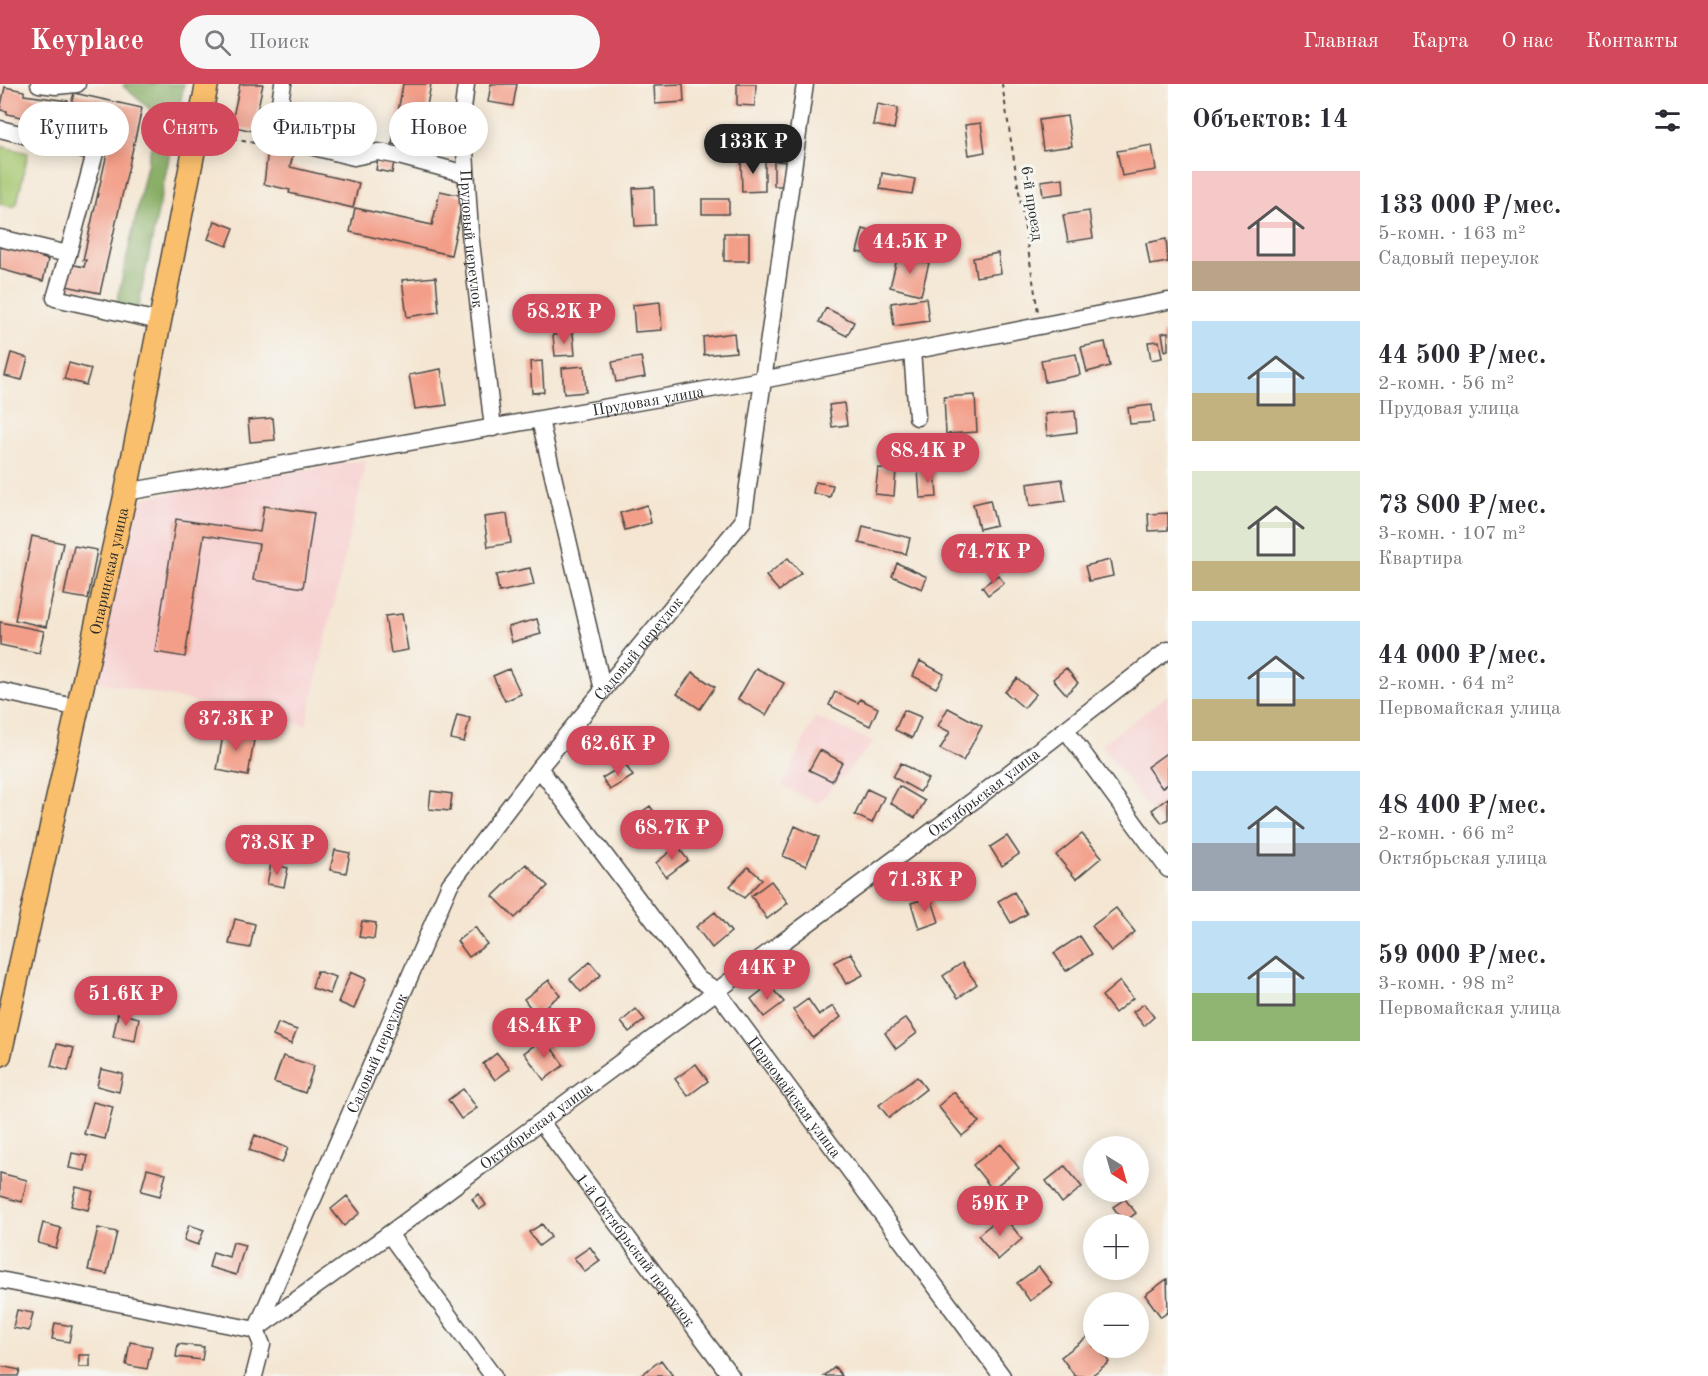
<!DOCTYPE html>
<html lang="ru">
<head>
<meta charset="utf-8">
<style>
	body { margin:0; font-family:"Old Standard TT",serif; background:#f7f7f7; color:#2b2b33; height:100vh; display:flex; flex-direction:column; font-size:22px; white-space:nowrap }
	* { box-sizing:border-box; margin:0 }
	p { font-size:20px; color:#7c7c81 }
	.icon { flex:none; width:33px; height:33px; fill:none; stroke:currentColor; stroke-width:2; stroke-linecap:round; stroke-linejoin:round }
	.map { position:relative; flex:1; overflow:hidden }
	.side { display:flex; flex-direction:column; background:#fff; width:540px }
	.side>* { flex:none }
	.top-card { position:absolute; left:18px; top:18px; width:570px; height:54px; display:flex; gap:12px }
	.needle { width:39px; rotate:143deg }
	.buttons { position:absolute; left:1083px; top:1052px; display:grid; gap:12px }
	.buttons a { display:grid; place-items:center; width:66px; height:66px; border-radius:50%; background:#fff; box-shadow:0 3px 15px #0003; font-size:30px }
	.price { position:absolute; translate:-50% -51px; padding:0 14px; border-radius:21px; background:#d1495b; color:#fff; font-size:20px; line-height:39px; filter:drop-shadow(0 2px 3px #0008) }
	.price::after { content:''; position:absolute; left:50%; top:36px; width:18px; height:14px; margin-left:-9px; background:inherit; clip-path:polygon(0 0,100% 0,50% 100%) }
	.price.on { background:#222; color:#fff }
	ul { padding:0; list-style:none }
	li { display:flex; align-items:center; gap:18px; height:150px; padding:0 24px }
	li span { display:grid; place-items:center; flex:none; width:168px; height:120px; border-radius:0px; color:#555 }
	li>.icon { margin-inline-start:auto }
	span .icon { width:72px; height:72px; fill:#fffc; stroke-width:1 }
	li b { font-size:26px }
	h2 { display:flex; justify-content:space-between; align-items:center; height:72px; padding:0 24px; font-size:26px }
	.chip { padding:0 21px; border-radius:27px; background:#fff; box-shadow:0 3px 15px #0003; font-size:21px; line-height:54px }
	.chip.on { background:#d1495b; color:#fff }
	header { display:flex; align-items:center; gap:36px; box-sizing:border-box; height:84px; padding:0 30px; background:#d1495b; color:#fff }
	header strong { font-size:28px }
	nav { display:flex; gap:33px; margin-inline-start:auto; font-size:21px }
	.search { width:420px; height:54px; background:#f7f7f7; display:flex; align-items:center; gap:15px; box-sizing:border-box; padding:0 21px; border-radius:33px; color:#7c7c81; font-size:22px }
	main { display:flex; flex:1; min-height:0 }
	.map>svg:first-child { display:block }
	.built { fill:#f7d0d0 }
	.green { fill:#a5c66e; stroke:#68784c; stroke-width:1.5 }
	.forest { fill:#84ab61; stroke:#586b46; stroke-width:1.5 }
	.building { fill:#f39e88 }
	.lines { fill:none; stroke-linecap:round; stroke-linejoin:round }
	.minor-casing { stroke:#494744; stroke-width:19 }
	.major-casing { stroke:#494744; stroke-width:25 }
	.path { stroke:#494744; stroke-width:2; stroke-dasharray:4.5 4.5; stroke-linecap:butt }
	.minor { stroke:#fff; stroke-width:16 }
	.major { stroke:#f9bf6d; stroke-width:22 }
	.labels { text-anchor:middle; stroke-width:6; stroke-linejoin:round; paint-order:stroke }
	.street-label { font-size:16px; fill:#2b2b2b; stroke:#f6f6f2 }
</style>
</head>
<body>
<header>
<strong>Keyplace</strong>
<div class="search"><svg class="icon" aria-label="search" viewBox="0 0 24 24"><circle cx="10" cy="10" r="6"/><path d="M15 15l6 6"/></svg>Поиск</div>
<nav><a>Главная</a><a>Карта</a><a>О нас</a><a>Контакты</a></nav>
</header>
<main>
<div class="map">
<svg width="1168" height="1292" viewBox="0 0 1168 1292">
	<rect width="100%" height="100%" fill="#f6f6f2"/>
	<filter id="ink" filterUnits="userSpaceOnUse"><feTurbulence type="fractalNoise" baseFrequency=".0167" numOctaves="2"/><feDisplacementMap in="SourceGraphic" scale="12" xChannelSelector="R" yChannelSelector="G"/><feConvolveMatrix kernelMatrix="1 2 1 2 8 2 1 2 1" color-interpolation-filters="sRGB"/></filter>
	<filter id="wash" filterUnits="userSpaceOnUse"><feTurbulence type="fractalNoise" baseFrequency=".008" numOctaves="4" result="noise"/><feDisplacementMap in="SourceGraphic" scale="24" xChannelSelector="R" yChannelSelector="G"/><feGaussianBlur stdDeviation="1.35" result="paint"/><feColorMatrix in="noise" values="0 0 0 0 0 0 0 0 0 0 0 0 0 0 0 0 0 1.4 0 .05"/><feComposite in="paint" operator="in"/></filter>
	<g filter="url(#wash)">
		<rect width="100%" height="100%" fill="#f4e6d2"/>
		<path class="built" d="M367 375 306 641 95 597 134 416Z
			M1168 611V736L1161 741 1101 661Z
			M815 633 874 658 817 720 782 702Z"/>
		<path class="green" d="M0 62 28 69 17 119 13 123 0 120Z"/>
		<path class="forest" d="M125 0H184L138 225 116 222 158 32 123 2Z"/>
		<g id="blocks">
			<path class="building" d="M240 0H263L253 47 231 42Z
				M403 0H431L419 65 392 60Z
				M491 0H517L513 22 488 18Z
				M683 0 684 18 655 20 654 1Z
				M737 0H756L755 22 737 21Z
				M5 3 24 7V11L68 17 63 39 57 37 56 41 7 30V27L0 26Z
				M74 9 142 24 100 209 61 201 66 179 84 183 86 176H83L112 47H115L117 40 68 32Z
				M877 20 898 24 894 45 873 41Z
				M1067 32 1072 62 1043 66 1039 36Z
				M981 39 985 68 969 71 965 41Z
				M1152 61 1156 86 1122 92 1117 67Z
				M268 65 293 71 290 83 359 99 353 124 289 109 290 106 264 100Z
				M378 74 394 77 392 89 376 86Z
				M741 74H765V107L742 108Z
				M774 77 787 78V102H774Z
				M882 89 915 95 912 110 880 105Z
				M1063 94 1064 109 1043 112 1041 97Z
				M654 103 655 141 635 142 633 104Z
				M440 107 464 112 451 171 350 148 355 124 432 141Z
				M702 115H729V130H702Z
				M1089 127 1093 154 1068 158 1063 131Z
				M215 137 234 144 227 162 208 155Z
				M863 145 874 148 868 170 857 168Z
				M724 149H749V177H724Z
				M1166 155 1168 178 1150 181 1146 159Z
				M0 161 43 171 42 174 48 176 43 197 0 185Z
				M998 169 1001 189 976 193 973 174Z
				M898 171 929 179 921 211 890 203Z
				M436 193 439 228 407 233 402 196Z
				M926 214 929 237 894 242 891 219Z
				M660 218 662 246 635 248 633 221Z
				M826 224 854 238 847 252 819 238Z
				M1168 248V266L1165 267 1162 249Z
				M573 249 575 271 555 272 553 251Z
				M734 249 736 268 704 271 703 253Z
				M1159 257 1162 274 1151 276 1148 258Z
				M1105 258 1110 282 1087 288 1081 263Z
				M11 269 28 274 22 296 5 292Z
				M1076 270 1080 291 1045 298 1041 276Z
				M641 273 645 293 616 298 612 278Z
				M542 277 544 308 532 309 530 278Z
				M69 279 91 285 86 301 64 295Z
				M584 282 586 308 564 310 562 284Z
				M441 285 447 321 415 325 409 291Z
				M975 311 977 348 946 350 944 313Z
				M844 319 847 341 832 343 829 321Z
				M1152 321 1154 338 1130 340 1128 324Z
				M1075 327 1077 348 1047 352 1045 330Z
				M273 334 275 356 250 358 248 336Z
				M878 384 896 386 894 412 875 410Z
				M935 385 937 413 920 414 918 386Z
				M1062 395 1066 417 1030 422 1027 400Z
				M815 398 833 401 830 413 813 409Z
				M990 416 996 441 979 445 973 420Z
				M647 421 651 439 625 446 620 429Z
				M264 422 314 429 303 504 253 496 259 460 204 451 185 573 155 568 176 435 260 448Z
				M1168 429V446L1149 447 1148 430Z
				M507 430 511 459 488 463 484 433Z
				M863 442 910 454 906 470 859 459Z
				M32 452 63 459 46 543 15 536Z
				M74 462 97 466 88 515 64 511Z
				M788 474 801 489 779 507 766 492Z
				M1110 476 1113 492 1089 497 1085 482Z
				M897 479 927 493 922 505 892 492Z
				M530 484 534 501 499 508 496 491Z
				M998 491 1004 499 988 511 982 503Z
				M402 530 408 566 391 569 385 532Z
				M537 535 541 550 512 558 508 543Z
				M0 538 44 547 39 569 0 561Z
				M920 577 944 590 936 604 913 592Z
				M756 584 784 599 766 631 738 615Z
				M1066 584 1078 599 1066 610 1053 595Z
				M509 585 521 610 505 617 493 592Z
				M692 588 715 603 700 625 677 610Z
				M1017 594 1036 610 1024 624 1005 608Z
				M835 608 858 619 860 615 878 624 870 642 829 621Z
				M948 624 982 642 963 677 940 665 950 648 938 642Z
				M904 626 921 633 912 654 895 646Z
				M457 631 470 634 464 658 451 655Z
				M224 645 255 650 248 692 217 686Z
				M820 666 842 678 832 697 809 686Z
				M1168 668V700L1162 704 1147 683Z
				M901 679 928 695 920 708 893 693Z
				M625 680 633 692 610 706 602 694Z
				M899 702 925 717 915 734 890 719Z
				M867 705 884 713 872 739 855 731Z
				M431 707 452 710 450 727 429 725Z
				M1168 714V735L1162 739 1152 726Z
				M650 722 657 732 632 750 625 740Z
				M670 735 681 749 669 759 657 745Z
				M795 742 819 753 806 782 783 772Z
				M1082 750 1102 773 1076 795 1056 771Z
				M1007 752 1019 770 1002 782 990 763Z
				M677 762 688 776 666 793 656 779Z
				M335 766 350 769 346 789 330 786Z
				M271 780 288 784 284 803 267 800Z
				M526 780 548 802 515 834 493 812Z
				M748 783 762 795 744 814 730 802Z
				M771 797 788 819 767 835 751 812Z
				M1014 808 1027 830 1011 839 998 817Z
				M931 813 939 838 919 845 911 819Z
				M1116 824 1135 848 1111 867 1092 842Z
				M715 828 731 848 712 864 696 843Z
				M235 835 255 840 250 864 229 860Z
				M362 837 376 839 374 855 359 853Z
				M475 843 487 860 469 873 457 857Z
				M1080 852 1092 870 1066 887 1054 869Z
				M851 869 863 891 846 900 834 878Z
				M590 878 601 891 581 908 570 895Z
				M962 879 977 900 958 914 943 892Z
				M317 887 336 893 330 910 312 904Z
				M351 888 366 895 354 925 338 918Z
				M549 896 560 911 535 930 524 915Z
				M1120 897 1133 914 1115 929 1102 912Z
				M769 901 784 918 764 933 751 915Z
				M808 915 819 931 833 922 841 933 813 954 793 926Z
				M1144 920 1154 933 1144 942 1133 928Z
				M636 925 645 936 629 948 621 938Z
				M118 929 139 934 135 957 113 953Z
				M906 934 917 949 896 965 885 949Z
				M278 939 297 946 291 960 273 952Z
				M544 954 564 981 544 996 524 969Z
				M57 960 74 964 68 987 51 982Z
				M497 969 510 985 495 996 483 980Z
				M283 972 314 982 305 1009 274 998Z
				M696 980 708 997 688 1012 675 995Z
				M101 985 123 990 119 1008 97 1002Z
				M917 993 926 1005 889 1034 879 1021Z
				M463 1005 477 1024 461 1035 448 1016Z
				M954 1008 979 1038 962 1052 938 1022Z
				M93 1018 113 1023 105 1055 84 1050Z
				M255 1051 288 1064 282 1079 249 1066Z
				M1001 1060 1019 1084 992 1105 973 1081Z
				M72 1069 88 1072 85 1087 69 1084Z
				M1065 1082 1082 1103 1062 1119 1046 1097Z
				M147 1085 166 1090 160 1112 141 1107Z
				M0 1089 27 1096 22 1118 0 1112Z
				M76 1103 93 1107 88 1126 71 1122Z
				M479 1110 486 1121 479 1126 472 1115Z
				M347 1112 360 1129 344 1142 331 1125Z
				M1125 1115 1136 1129 1124 1138 1113 1123Z
				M1003 1131 1022 1155 998 1176 978 1151Z
				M43 1139 61 1144 56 1164 38 1159Z
				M542 1140 551 1153 539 1162 529 1148Z
				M189 1141 204 1146 198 1161 184 1156Z
				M98 1144 117 1148 107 1190 88 1186Z
				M233 1158 245 1161 236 1191 209 1183 213 1168 229 1173Z
				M590 1163 600 1177 585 1188 574 1174Z
				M1039 1183 1052 1200 1030 1217 1017 1199Z
				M1167 1195 1168 1228 1161 1233 1145 1211Z
				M17 1226 33 1229 29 1247 13 1244Z
				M55 1239 72 1242 69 1258 52 1255Z
				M1090 1251 1094 1263H1098L1109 1278 1091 1292H1075L1061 1273Z
				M130 1258 152 1262 147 1285 126 1281Z
				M178 1260 204 1263 202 1276 176 1273Z
				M79 1271H90V1283H79Z
				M661 1276 673 1292H640Z
				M0 1282 20 1286 18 1292H0Z
				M835 1283 842 1292H824Z"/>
		</g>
	</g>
	<g filter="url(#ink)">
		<use href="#blocks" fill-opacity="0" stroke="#494744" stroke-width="1.5"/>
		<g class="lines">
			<defs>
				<g id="minor">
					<path d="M39 0 56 2 77 0"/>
					<path d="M283 0 274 53 354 73 378 68 395 71 466 90"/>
					<path id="s1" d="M466 0 460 50 465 67 470 149 493 344"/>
					<path d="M0 45 95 69 68 170 0 154"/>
					<path d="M68 170 55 214 159 237"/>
					<path d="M912 267 917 333"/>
					<path d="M540 336 603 606"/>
					<path id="s2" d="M126 408 762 296 1168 217"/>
					<path d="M0 607 79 624"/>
					<path d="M1066 646 1168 785"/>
					<path id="s3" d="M539 684 698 895 716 906 1002 1292"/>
					<path id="s4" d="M541 1038 731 1292"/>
					<path d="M389 1150 493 1292"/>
					<path d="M0 1196 256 1246"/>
					<path id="s5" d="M256 1245 389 1150 977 714 1168 566"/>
					<path id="s6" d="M256 1246 450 800 539 684 743 437 805 0"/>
					<path d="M254 1292 262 1261 256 1246"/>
				</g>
				<g id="major">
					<path id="s7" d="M0 971 126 408 207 0"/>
				</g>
			</defs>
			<use href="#minor" class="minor-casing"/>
			<use href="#major" class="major-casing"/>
			<path class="path" d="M1002 0 1038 228
				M215 52 260 60"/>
			<use href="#minor" class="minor"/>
			<use href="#major" class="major"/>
		</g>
	</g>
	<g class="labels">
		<g class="street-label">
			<text transform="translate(1033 119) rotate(81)" y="6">6-й проезд</text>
			<text dy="6" stroke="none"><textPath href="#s1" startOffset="156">Прудовый переулок</textPath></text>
			<text dy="6" stroke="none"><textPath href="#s2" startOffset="530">Прудовая улица</textPath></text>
			<text dy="6" stroke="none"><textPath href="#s7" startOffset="496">Опаринская улица</textPath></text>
			<text dy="6" stroke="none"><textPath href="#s6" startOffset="788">Садовый переулок</textPath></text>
			<text dy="6" stroke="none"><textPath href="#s5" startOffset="904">Октябрьская улица</textPath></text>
			<text dy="6" stroke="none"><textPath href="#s6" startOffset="302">Садовый переулок</textPath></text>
			<text dy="6" stroke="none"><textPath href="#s3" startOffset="418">Первомайская улица</textPath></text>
			<text dy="6" stroke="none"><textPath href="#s5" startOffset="346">Октябрьская улица</textPath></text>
			<text dy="6" stroke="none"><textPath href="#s4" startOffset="159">1-й Октябрьский переулок</textPath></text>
		</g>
	</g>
</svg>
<div class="buttons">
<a><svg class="needle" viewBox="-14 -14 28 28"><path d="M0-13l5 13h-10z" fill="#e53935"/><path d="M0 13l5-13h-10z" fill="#7c7c81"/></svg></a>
<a>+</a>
<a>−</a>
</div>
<b class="price on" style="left:753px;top:91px">133K ₽</b>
<b class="price" style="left:910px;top:191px">44.5K ₽</b>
<b class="price" style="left:564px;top:261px">58.2K ₽</b>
<b class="price" style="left:928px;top:400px">88.4K ₽</b>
<b class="price" style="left:993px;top:501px">74.7K ₽</b>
<b class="price" style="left:236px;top:668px">37.3K ₽</b>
<b class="price" style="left:618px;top:693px">62.6K ₽</b>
<b class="price" style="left:672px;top:777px">68.7K ₽</b>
<b class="price" style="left:277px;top:792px">73.8K ₽</b>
<b class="price" style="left:925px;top:829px">71.3K ₽</b>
<b class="price" style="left:767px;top:917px">44K ₽</b>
<b class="price" style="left:126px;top:943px">51.6K ₽</b>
<b class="price" style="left:544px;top:975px">48.4K ₽</b>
<b class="price" style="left:1000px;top:1153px">59K ₽</b>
<div class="top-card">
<a class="chip">Купить</a>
<a class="chip on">Снять</a>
<a class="chip">Фильтры</a>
<a class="chip">Новое</a>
</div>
</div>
<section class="side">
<h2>Объектов: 14<svg class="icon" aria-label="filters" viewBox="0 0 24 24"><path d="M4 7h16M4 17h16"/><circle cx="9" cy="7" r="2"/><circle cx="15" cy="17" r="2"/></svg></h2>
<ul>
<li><span style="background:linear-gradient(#f6c9c9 75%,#b9a48a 0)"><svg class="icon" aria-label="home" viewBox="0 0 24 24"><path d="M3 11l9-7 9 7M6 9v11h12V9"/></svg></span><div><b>133 000 ₽/мес.</b><p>5-комн. · 163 m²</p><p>Садовый переулок</p></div></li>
<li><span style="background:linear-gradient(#bfe0f5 60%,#c2b280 0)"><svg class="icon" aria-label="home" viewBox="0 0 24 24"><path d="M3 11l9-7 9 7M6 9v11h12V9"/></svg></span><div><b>44 500 ₽/мес.</b><p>2-комн. · 56 m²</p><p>Прудовая улица</p></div></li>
<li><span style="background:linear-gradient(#dfe7d0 75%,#c2b280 0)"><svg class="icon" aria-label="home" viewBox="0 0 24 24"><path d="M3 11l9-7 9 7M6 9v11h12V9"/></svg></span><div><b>73 800 ₽/мес.</b><p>3-комн. · 107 m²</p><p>Квартира</p></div></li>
<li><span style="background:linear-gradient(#bfe0f5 65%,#c2b280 0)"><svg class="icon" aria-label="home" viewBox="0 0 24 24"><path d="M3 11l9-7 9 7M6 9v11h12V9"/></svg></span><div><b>44 000 ₽/мес.</b><p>2-комн. · 64 m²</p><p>Первомайская улица</p></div></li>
<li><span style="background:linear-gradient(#bfe0f5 60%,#9aa5b1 0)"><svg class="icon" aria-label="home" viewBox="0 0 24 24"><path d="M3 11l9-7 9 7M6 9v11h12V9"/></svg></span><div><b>48 400 ₽/мес.</b><p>2-комн. · 66 m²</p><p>Октябрьская улица</p></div></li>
<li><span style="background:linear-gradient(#bfe0f5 60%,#8fb573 0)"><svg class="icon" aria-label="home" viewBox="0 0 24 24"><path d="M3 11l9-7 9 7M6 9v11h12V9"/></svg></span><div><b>59 000 ₽/мес.</b><p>3-комн. · 98 m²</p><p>Первомайская улица</p></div></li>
</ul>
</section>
</main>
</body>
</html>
